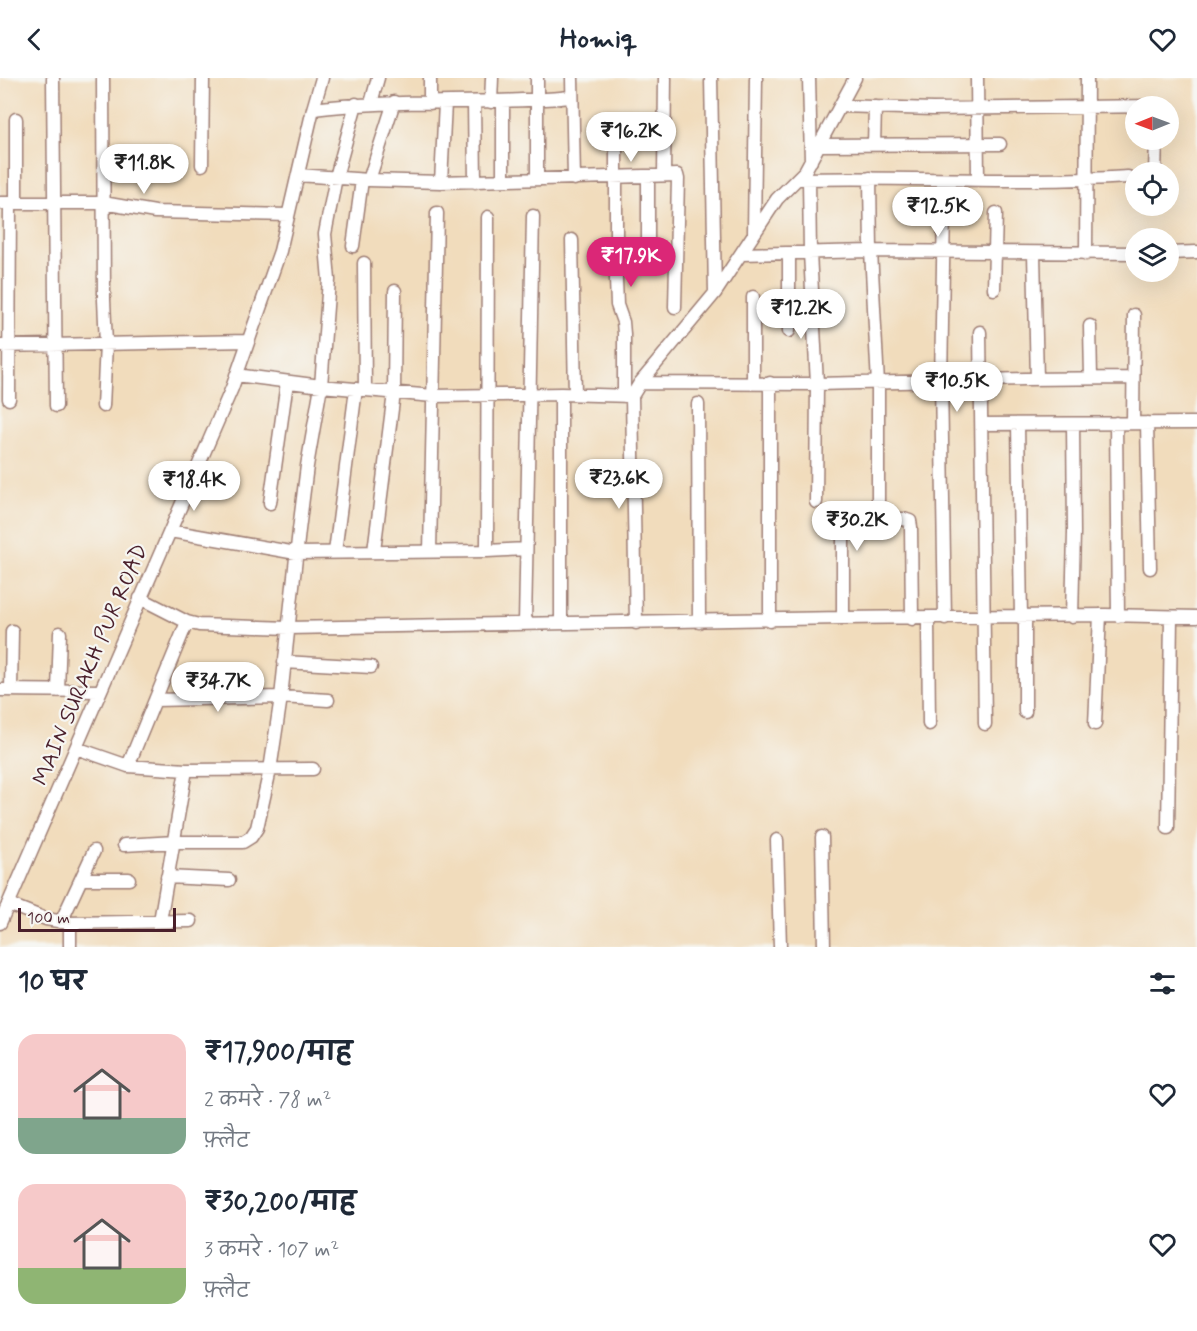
<!DOCTYPE html>
<html lang="hi">
<head>
<meta charset="utf-8">
<style>
	body { margin:0; font-family:Mynerve,"Playpen Sans Deva",sans-serif; background:#f2f2f3; color:#1f2937; height:100vh; display:flex; flex-direction:column; font-size:22px; white-space:nowrap }
	* { box-sizing:border-box; margin:0 }
	p { font-size:20px; color:#747a83 }
	.icon { flex:none; width:33px; height:33px; fill:none; stroke:currentColor; stroke-width:2; stroke-linecap:round; stroke-linejoin:round }
	.map { position:relative; height:869px; overflow:hidden }
	.panel { display:flex; flex-direction:column; background:#fff; flex:1 }
	.panel>* { flex:none }
	.needle { width:39px; rotate:269deg }
	.controls { position:absolute; left:1125px; top:18px; display:grid; gap:12px }
	.controls a { display:grid; place-items:center; width:54px; height:54px; border-radius:50%; background:#fff; box-shadow:0 6px 24px #0002; font-size:30px }
	.scale { position:absolute; left:18px; bottom:15px; width:158px; box-sizing:border-box; padding-left:6px; border:3px solid #4a1f2b; border-top:0; font-size:16px; line-height:21px; white-space:nowrap; color:#4a1f2b; -webkit-text-stroke:4px #f6f6f2; paint-order:stroke }
	.price { position:absolute; translate:-50% -51px; padding:0 14px; border-radius:21px; background:#fff; color:#222; font-size:20px; line-height:39px; filter:drop-shadow(0 2px 3px #0008) }
	.price::after { content:''; position:absolute; left:50%; top:36px; width:18px; height:14px; margin-left:-9px; background:inherit; clip-path:polygon(0 0,100% 0,50% 100%) }
	.price.selected { background:#db2777; color:#fff }
	ul { padding:0; list-style:none }
	li { display:flex; align-items:center; gap:18px; height:150px; padding:0 18px }
	li span { display:grid; place-items:center; flex:none; width:168px; height:120px; border-radius:18px; color:#555 }
	li>.icon { margin-inline-start:auto }
	span .icon { width:72px; height:72px; fill:#fffc; stroke-width:1 }
	li b { font-size:26px }
	h2 { display:flex; justify-content:space-between; align-items:center; height:72px; padding:0 18px; font-size:26px }
	header { display:flex; justify-content:space-between; align-items:center; height:78px; padding:0 18px; background:#fff; font-size:27px; font-weight:700 }
	.map>svg:first-child { display:block }
	.lines { fill:none; stroke-linecap:round; stroke-linejoin:round }
	.minor-casing { stroke:#9e7e74; stroke-width:15 }
	.minor { stroke:#fff; stroke-width:12 }
	.labels { text-anchor:middle; stroke-width:4.5; stroke-linejoin:round; paint-order:stroke }
	.street-label { font-size:22px; fill:#4a1f2b; stroke:#f6f6f2 }
</style>
</head>
<body>
<header><svg class="icon" aria-label="back" viewBox="0 0 24 24"><path d="M15 5l-7 7 7 7"/></svg>Homiq<svg class="icon" aria-label="heart" viewBox="0 0 24 24"><path d="M12 20l-8-8c-3-5 5-10 8-4 3-6 11-1 8 4z"/></svg></header>
<div class="map">
<svg width="1197" height="869" viewBox="0 0 1197 869">
	<rect width="100%" height="100%" fill="#f6f6f2"/>
	<filter id="ink" filterUnits="userSpaceOnUse"><feTurbulence type="fractalNoise" baseFrequency=".0167" numOctaves="2"/><feDisplacementMap in="SourceGraphic" scale="12" xChannelSelector="R" yChannelSelector="G"/><feConvolveMatrix kernelMatrix="1 2 1 2 8 2 1 2 1" color-interpolation-filters="sRGB"/></filter>
	<filter id="wash" filterUnits="userSpaceOnUse"><feTurbulence type="fractalNoise" baseFrequency=".008" numOctaves="4" result="noise"/><feDisplacementMap in="SourceGraphic" scale="24" xChannelSelector="R" yChannelSelector="G"/><feGaussianBlur stdDeviation="1.35" result="paint"/><feColorMatrix in="noise" values="0 0 0 0 0 0 0 0 0 0 0 0 0 0 0 0 0 1.4 0 .05"/><feComposite in="paint" operator="in"/></filter>
	<g filter="url(#wash)">
		<rect width="100%" height="100%" fill="#f1dcbc"/>
	</g>
	<g filter="url(#ink)">
		<g class="lines">
			<defs>
				<path id="minor" d="M53 0 56 328
					M103 0 104 222 106 266 103 328
					M430 0V25
					M572 0 574 101
					M711 0 715 215
					M809 0 811 83
					M977 0 978 102
					M503 23V102
					M474 24 475 104
					M491 24 492 0
					M371 25 378 0
					M841 28 933 31 1153 28
					M313 31C399 21 485 27 572 19
					M16 41V125
					M820 67 1000 66
					M874 67 875 29
					M616 69V201L617 227 623 244 624 256V318
					M202 87 203 0
					M1155 94 1156 62
					M298 97 369 102 441 104 445 25
					M664 97 665 0
					M648 98V181
					M537 100V0
					M870 100 871 173 878 306V441
					M797 101C907 98 1018 106 1128 99
					M809 101 810 175 817 306 816 424
					M369 102 394 24
					M441 104 677 97 678 101 675 229
					M0 125H103L155 134 288 137
					M944 130 941 303 945 540
					M754 155 756 0
					M572 162 575 316
					M353 168 362 102
					M1168 175 1197 174
					M741 176 871 173 1136 175
					M1034 176 1037 301
					M1086 176 1087 0
					M364 185 365 312
					M994 211 996 135
					M1090 248 1091 300
					M789 253V176
					M980 254 985 646
					M0 268 248 263
					M236 297 321 308 433 318 561 316 632 318
					M640 305 817 306 1025 301 1133 300
					M753 305V219
					M770 305V543
					M561 316V544
					M9 321 10 125
					M698 326 699 544
					M1116 345 1118 538
					M1133 345 1134 237
					M1147 345 1150 490
					M982 346 1197 345
					M1018 346 1021 540
					M270 425 287 304
					M170 453 296 475 487 473 526 471
					M374 473 394 315 395 213
					M430 473 437 135
					M487 473 488 139
					M335 474 356 311
					M140 520 187 544 199 547 288 550 843 540 1105 537 1197 539
					M1025 539V634
					M1072 539 1074 454 1073 346
					M843 540V446L845 443 851 442 904 441 910 443 911 449 912 541
					M928 541 929 646
					M636 545 632 318 640 305 715 215 777 121 805 93 855 0
					M525 546 533 138
					M284 584 371 589
					M0 612 100 613
					M11 612 12 553
					M58 613 60 555
					M155 622 281 619 328 622
					M1095 646 1100 537
					M76 670 128 688 186 692 313 691
					M128 688 187 544
					M1168 750 1171 539
					M822 759 824 869
					M777 762 780 869
					M124 767 175 764H243L251 759 257 750 270 692 281 619 299 452 307 388 321 308 329 202 325 156 336 99 356 26
					M167 799 229 802
					M81 801H129
					M8 826 46 841 70 845 191 843
					M160 843 186 692
					M61 844 94 773
					M0 845 232 310 280 173 313 31 322 0
					M70 869V845"/>
			</defs>
			<use href="#minor" class="minor-casing"/>
			<use href="#minor" class="minor"/>
		</g>
	</g>
	<g class="labels">
		<g class="street-label">
			<text transform="translate(89 586) rotate(-67)" y="8">MAIN SURAKH PUR ROAD</text>
		</g>
	</g>
</svg>
<div class="controls">
<a><svg class="needle" viewBox="-14 -14 28 28"><path d="M0-13l5 13h-10z" fill="#e53935"/><path d="M0 13l5-13h-10z" fill="#747a83"/></svg></a>
<a><svg class="icon" aria-label="locate" viewBox="0 0 24 24"><circle cx="12" cy="12" r="6"/><path d="M12 2v4M12 18v4M2 12h4M18 12h4"/></svg></a>
<a><svg class="icon" aria-label="layers" viewBox="0 0 24 24"><path d="M12 4l9 5-9 5-9-5zM3 14l9 5 9-5"/></svg></a>
</div>
<div class="scale">100 m</div>
<b class="price" style="left:631px;top:85px">₹16.2K</b>
<b class="price" style="left:144px;top:117px">₹11.8K</b>
<b class="price" style="left:938px;top:160px">₹12.5K</b>
<b class="price selected" style="left:631px;top:210px">₹17.9K</b>
<b class="price" style="left:801px;top:262px">₹12.2K</b>
<b class="price" style="left:957px;top:335px">₹10.5K</b>
<b class="price" style="left:619px;top:432px">₹23.6K</b>
<b class="price" style="left:194px;top:434px">₹18.4K</b>
<b class="price" style="left:857px;top:474px">₹30.2K</b>
<b class="price" style="left:218px;top:635px">₹34.7K</b>
</div>
<section class="panel">
<h2>10 घर<svg class="icon" aria-label="filters" viewBox="0 0 24 24"><path d="M4 7h16M4 17h16"/><circle cx="9" cy="7" r="2"/><circle cx="15" cy="17" r="2"/></svg></h2>
<ul>
<li><span style="background:linear-gradient(#f6c9c9 70%,#7fa58c 0)"><svg class="icon" aria-label="home" viewBox="0 0 24 24"><path d="M3 11l9-7 9 7M6 9v11h12V9"/></svg></span><div><b>₹17,900/माह</b><p>2 कमरे · 78 m²</p><p>फ़्लैट</p></div><svg class="icon" aria-label="heart" viewBox="0 0 24 24"><path d="M12 20l-8-8c-3-5 5-10 8-4 3-6 11-1 8 4z"/></svg></li>
<li><span style="background:linear-gradient(#f6c9c9 70%,#8fb573 0)"><svg class="icon" aria-label="home" viewBox="0 0 24 24"><path d="M3 11l9-7 9 7M6 9v11h12V9"/></svg></span><div><b>₹30,200/माह</b><p>3 कमरे · 107 m²</p><p>फ़्लैट</p></div><svg class="icon" aria-label="heart" viewBox="0 0 24 24"><path d="M12 20l-8-8c-3-5 5-10 8-4 3-6 11-1 8 4z"/></svg></li>
</ul>
</section>
</body>
</html>
